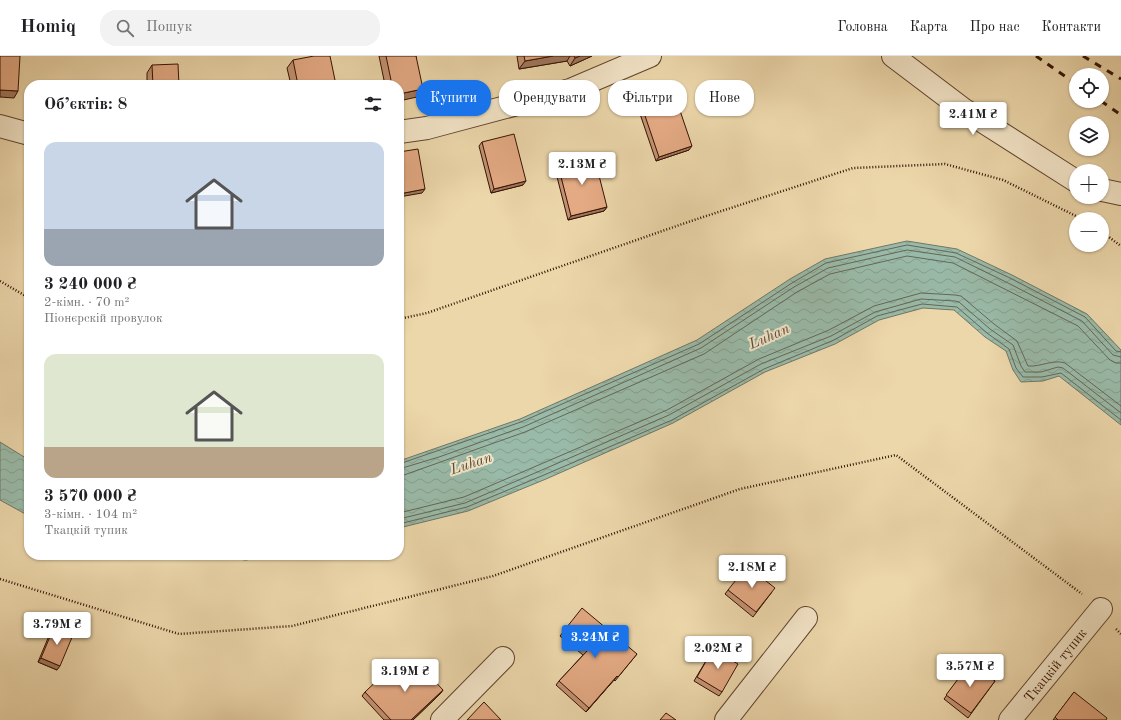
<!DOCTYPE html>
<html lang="uk">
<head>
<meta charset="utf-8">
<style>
	body { margin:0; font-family:"Old Standard TT",serif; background:#f2f2f2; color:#202124; height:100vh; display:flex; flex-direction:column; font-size:15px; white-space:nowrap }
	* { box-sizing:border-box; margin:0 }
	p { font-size:13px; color:#757577 }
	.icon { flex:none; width:22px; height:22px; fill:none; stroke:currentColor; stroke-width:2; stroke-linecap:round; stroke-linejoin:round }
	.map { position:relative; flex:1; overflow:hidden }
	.panel { position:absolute; left:24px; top:24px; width:380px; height:480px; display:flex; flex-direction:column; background:#fff; border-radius:16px; box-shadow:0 1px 3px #0004 }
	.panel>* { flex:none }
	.hud { position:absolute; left:416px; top:24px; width:380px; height:36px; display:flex; gap:8px }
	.controls { position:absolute; left:1069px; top:12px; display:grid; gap:8px }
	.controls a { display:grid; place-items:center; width:40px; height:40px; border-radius:50%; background:#fff; box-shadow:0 1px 3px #0004; font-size:20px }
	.price { position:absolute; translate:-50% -34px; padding:0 9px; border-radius:4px; background:#fff; color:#222; font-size:13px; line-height:26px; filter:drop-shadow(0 1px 2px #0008) }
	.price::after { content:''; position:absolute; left:50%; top:24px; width:12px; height:9px; margin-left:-6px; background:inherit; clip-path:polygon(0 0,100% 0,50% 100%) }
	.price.selected { background:#1a73e8; color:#fff }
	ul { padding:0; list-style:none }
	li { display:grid; align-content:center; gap:8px; height:212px; padding:0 20px }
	li span { display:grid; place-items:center; height:124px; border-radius:12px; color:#555 }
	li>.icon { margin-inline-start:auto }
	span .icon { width:72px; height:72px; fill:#fffc; stroke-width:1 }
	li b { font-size:17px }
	h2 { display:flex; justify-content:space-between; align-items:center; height:48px; padding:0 20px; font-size:17px }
	.chip { padding:0 14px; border-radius:16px; background:#fff; box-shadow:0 1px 3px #0004; font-size:14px; line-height:36px }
	.chip.selected { background:#1a73e8; color:#fff }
	header { display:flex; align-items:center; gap:24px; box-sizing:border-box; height:56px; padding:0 20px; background:#fff; border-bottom:1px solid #e0e0e0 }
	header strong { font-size:19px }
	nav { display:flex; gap:22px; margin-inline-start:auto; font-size:14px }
	.search { width:280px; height:36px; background:#f2f2f2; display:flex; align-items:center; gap:10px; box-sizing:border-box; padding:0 14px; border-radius:16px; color:#757577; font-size:15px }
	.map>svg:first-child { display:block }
	.water { fill:url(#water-waves); stroke:#707766 }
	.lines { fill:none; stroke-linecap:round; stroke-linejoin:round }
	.shore { stroke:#666656; stroke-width:1 }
	.minor-casing { stroke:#61432d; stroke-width:24 }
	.path { stroke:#331203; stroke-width:2.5; stroke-dasharray:1 2; stroke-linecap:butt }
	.minor { stroke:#f3e5c8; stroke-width:22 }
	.rail { stroke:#331203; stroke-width:3; stroke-dasharray:7 7; stroke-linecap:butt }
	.wall { fill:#c49272; stroke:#331203 }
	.shaded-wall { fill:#a0775c; stroke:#331203 }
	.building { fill:#e4aa84; stroke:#331203 }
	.labels { text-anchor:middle; stroke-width:4; stroke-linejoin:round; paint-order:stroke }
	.street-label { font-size:14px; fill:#331203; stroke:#f3e5c8 }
	.water-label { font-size:15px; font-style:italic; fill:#574d3d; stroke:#f3e5c8 }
</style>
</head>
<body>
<header>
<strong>Homiq</strong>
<div class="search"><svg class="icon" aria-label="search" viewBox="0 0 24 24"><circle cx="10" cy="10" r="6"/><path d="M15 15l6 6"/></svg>Пошук</div>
<nav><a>Головна</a><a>Карта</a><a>Про нас</a><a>Контакти</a></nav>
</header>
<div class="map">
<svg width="1121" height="664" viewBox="0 0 1121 664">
	<defs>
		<pattern id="water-waves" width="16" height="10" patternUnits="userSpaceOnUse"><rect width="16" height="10" fill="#99baa8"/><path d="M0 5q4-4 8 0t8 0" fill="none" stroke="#849f8f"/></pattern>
	</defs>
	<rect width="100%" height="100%" fill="#ecd7ab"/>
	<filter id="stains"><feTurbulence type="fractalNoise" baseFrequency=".005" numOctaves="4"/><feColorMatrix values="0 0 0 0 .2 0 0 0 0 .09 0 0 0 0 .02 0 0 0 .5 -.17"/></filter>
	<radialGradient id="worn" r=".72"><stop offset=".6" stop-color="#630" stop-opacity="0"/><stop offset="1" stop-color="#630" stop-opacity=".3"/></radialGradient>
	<path class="water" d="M907 185 957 193 1012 219 1087 258 1121 294V369L1059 320 1043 325 1021 326 1013 314 1006 295 985 281 954 254 923 252 879 264 835 288 765 316 673 367 546 423 468 455 399 472V405L520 363 697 284 790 223 825 203Z
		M0 386 29 404V460L0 444Z
		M200 499H273L246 504Z"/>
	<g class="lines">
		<path class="shore" d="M399 408 521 366 699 288 792 227 826 207 907 189 956 197 1010 222 1085 261 1116 295 1121 296
			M399 413 439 401 523 371 701 292 794 231 828 212 907 194 955 201 1008 227 1082 265 1113 299 1121 301
			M399 419H404L525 376 704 298 797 236 830 218 907 200 953 207 1078 270 1110 304 1116 307H1121
			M399 457 464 441 667 354 759 303 829 274 874 250 921 237 955 239 961 240 994 268 1017 285 1028 310C1041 311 1053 303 1065 307L1121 350
			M399 463 465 447 542 414 669 359 761 308 831 280 875 256 921 243 955 245 959 246 990 273 1013 289 1021 310 1025 316H1041L1058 311 1063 312 1121 357
			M399 468 467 451 544 419 672 364 764 313 834 284 877 260 922 248 957 251 987 277 1009 293 1016 312 1023 321H1042L1061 317 1121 364"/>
		<defs>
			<path id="minor" d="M893 0 963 53 1076 125
				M0 70 29 78
				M399 76 427 72 570 34 650 0
				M1102 134 1121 138
				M442 664 503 602
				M726 664 806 562
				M1010 664 1101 553"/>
		</defs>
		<use href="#minor" class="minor-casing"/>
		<path class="path" d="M1089 156 1091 163
			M1102 176 1121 190
			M0 225 29 242
			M399 263 427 257 691 165 853 112 945 108 1003 124 1082 163
			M0 523 179 578 292 570 493 520 740 433 896 399 1082 538
			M1116 573 1121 578"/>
		<use href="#minor" class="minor"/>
		<path class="rail" d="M1036 0 1076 28
			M1083 0 1121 23
			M1101 45 1121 59"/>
	</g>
	<path class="wall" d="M379 0H416L417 41 399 29H385Z
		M517 0H592L570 10 567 5 519 13Z
		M293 4 336 29H291L287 12Z
		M152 9 179 29H147V17Z
		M641 48 689 94 656 105 638 52Z
		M482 86 523 129 491 137 479 90Z
		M558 109 607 151 604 155 568 164 555 113Z
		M728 534 772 536 753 561 725 538Z
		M54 571 57 614 38 606 51 575Z
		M563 576 637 598 615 625 614 624 586 656 556 629 559 625 583 599 560 580Z
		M713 593 722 636 719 640 694 625Z
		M970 607 995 625 968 662 944 643Z
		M443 634 440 638 413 664H384L362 640 365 636Z
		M1074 636 1106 664H1053Z"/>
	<path class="shaded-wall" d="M553 0H570L567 5 519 13 525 5Z
		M580 0H592L570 10 575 2Z
		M423 33 417 41 399 45V38Z
		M0 34 18 35 14 42 0 41Z
		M692 90 689 94 656 105 659 101Z
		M526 125 523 129 491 137 494 133Z
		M425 133 422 137 399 141V138Z
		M607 151 604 155 568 164 571 160Z
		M41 602 60 610 57 614 38 606Z
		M617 620 614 624 586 656 589 652Z
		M443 634 440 638 413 664H411Z"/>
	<path class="building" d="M0 0H20L18 35 0 34Z
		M314 0H330L336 29H298L293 4Z
		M386 0H416L423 33 399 38V29H392Z
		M524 0H553L525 5Z
		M574 0H580L575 2Z
		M178 8 179 29H153L152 9Z
		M674 37 692 90 659 101 641 48Z
		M514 78 526 125 494 133 482 86Z
		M418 93 425 133 399 138V96Z
		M594 100 607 151 571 160 558 109Z
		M747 510 775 532 756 556 728 534Z
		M582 552 637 598 618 621 617 620 589 652 559 625 587 595 563 576Z
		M54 571 73 579 60 610 41 602Z
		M713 593 738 608 722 636 697 621Z
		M415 604 443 634 411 664H391L365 636 383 619 390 627Z
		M970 607 995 625 971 657 946 639Z
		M1074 636 1107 662 1106 664H1058L1055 661Z
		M484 646 501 664H467Z
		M666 657 676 664H660Z"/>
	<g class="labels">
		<g class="street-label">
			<text transform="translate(1055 609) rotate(-51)" y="5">Ткацкій тупик</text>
		</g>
		<g class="water-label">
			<text transform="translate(769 280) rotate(-24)" y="5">Luhan</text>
			<text transform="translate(471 407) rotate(-18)" y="5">Luhan</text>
		</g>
	</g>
	<rect width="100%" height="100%" filter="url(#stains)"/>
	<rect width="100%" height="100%" fill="url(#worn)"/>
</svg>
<div class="controls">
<a><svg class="icon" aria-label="locate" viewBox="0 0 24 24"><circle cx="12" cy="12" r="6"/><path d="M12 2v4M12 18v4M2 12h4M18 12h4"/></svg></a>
<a><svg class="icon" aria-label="layers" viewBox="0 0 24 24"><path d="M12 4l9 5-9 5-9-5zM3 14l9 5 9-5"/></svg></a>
<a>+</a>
<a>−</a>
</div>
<b class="price" style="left:973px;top:80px">2.41M ₴</b>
<b class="price" style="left:582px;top:130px">2.13M ₴</b>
<b class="price" style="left:752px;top:533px">2.18M ₴</b>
<b class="price" style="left:57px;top:590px">3.79M ₴</b>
<b class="price selected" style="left:595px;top:603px">3.24M ₴</b>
<b class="price" style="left:718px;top:614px">2.02M ₴</b>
<b class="price" style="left:970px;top:632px">3.57M ₴</b>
<b class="price" style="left:405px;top:637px">3.19M ₴</b>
<div class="hud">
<a class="chip selected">Купити</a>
<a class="chip">Орендувати</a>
<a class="chip">Фільтри</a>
<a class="chip">Нове</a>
</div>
<section class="panel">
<h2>Об’єктів: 8<svg class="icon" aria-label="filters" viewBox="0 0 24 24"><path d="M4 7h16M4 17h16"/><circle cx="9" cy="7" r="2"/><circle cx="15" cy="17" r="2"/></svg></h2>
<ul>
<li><span style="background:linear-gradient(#c9d6e8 70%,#9aa5b1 0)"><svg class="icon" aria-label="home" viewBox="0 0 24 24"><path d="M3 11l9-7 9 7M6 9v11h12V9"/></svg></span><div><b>3 240 000 ₴</b><p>2-кімн. · 70 m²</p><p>Піонєрскій провулок</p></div></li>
<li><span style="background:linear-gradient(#dfe7d0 75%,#b9a48a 0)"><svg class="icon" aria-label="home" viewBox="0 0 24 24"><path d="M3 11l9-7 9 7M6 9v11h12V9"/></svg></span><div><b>3 570 000 ₴</b><p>3-кімн. · 104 m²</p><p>Ткацкій тупик</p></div></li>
</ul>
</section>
</div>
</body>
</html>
